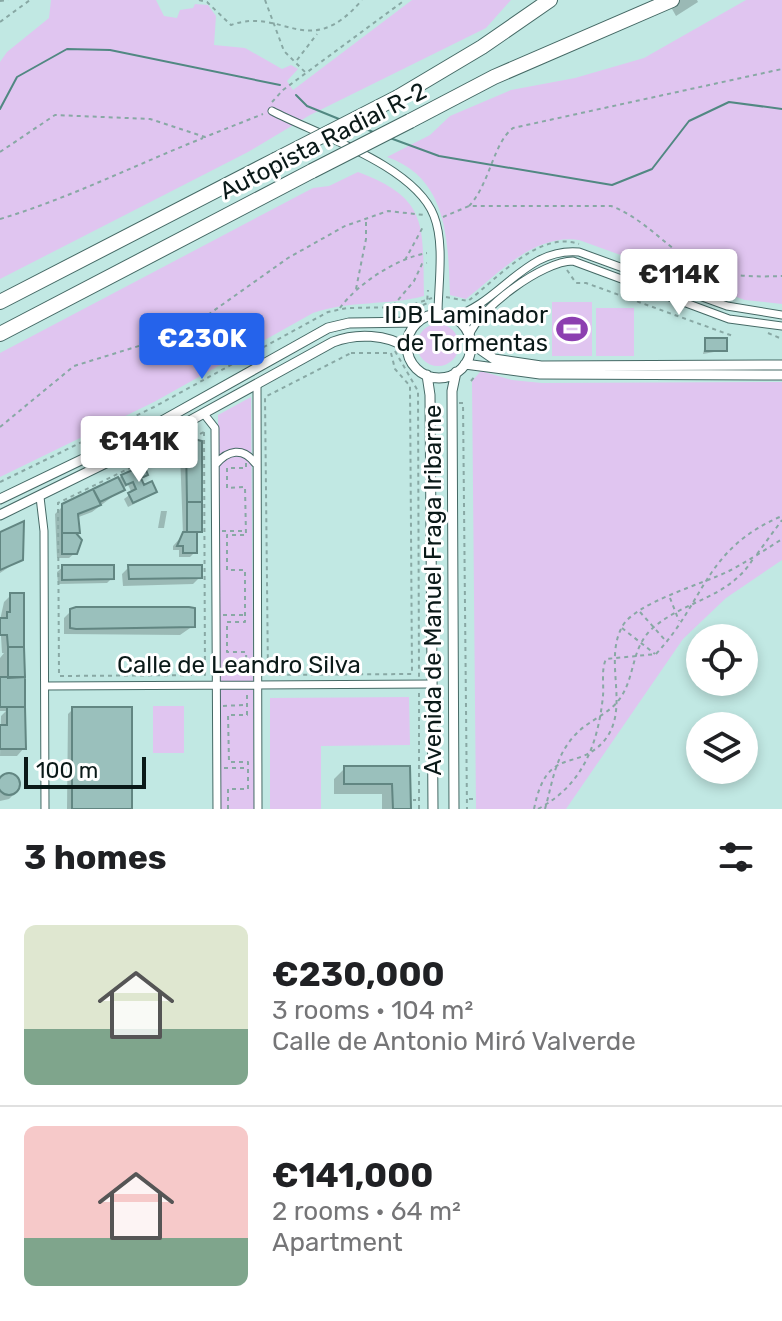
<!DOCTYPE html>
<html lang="en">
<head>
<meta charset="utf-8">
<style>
	body { margin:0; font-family:Rubik,sans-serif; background:#f2f2f2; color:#202124; height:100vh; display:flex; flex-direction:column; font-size:30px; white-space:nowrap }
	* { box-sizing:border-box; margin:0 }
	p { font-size:26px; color:#757577 }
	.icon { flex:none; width:44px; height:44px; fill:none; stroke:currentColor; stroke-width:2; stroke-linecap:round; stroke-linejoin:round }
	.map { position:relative; height:809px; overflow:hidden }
	.sheet { display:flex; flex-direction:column; background:#fff; flex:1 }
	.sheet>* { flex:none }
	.buttons { position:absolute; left:686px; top:624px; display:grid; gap:16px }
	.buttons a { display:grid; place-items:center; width:72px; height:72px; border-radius:50%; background:#fff; box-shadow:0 4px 12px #0003; font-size:40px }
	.scale { position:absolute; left:24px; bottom:20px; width:122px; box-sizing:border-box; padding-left:8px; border:4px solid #0a1918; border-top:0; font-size:22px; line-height:28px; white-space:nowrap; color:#0a1918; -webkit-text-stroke:6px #fff; paint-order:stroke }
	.price { position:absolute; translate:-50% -68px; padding:0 18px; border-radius:8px; background:#fff; color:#222; font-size:26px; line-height:52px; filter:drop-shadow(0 2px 4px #0008) }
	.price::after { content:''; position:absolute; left:50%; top:48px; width:24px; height:18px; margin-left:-12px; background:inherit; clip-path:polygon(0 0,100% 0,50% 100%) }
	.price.current { background:#2563eb; color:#fff }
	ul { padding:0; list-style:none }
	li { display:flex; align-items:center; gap:24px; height:200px; padding:0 24px }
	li+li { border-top:2px solid #e0e0e0 }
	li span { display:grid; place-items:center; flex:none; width:224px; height:160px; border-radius:12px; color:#555 }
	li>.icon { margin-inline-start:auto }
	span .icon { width:96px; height:96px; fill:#fffc; stroke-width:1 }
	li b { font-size:34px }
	h2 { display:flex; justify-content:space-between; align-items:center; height:96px; padding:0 24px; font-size:34px }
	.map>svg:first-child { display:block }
	.green { fill:#e0c5f0 }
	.shadow { fill:#0003 }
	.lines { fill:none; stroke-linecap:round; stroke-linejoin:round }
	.stream { stroke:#518882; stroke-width:2 }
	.building { fill:#9ac0bc; stroke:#628682; stroke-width:2 }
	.minor-casing { stroke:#456965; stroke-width:9 }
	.tertiary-casing { stroke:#456965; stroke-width:11 }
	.motorway-casing { stroke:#456965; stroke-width:16 }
	.path { stroke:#88a8a4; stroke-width:2; stroke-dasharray:4 4; stroke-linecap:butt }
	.minor { stroke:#fff; stroke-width:7 }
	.tertiary { stroke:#fff; stroke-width:9 }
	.motorway { stroke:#fff; stroke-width:14 }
	.motorway-bridge-casing { stroke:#456965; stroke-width:16; stroke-linecap:butt }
	.motorway-bridge { stroke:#fff; stroke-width:14 }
	.labels { text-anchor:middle; stroke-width:6; stroke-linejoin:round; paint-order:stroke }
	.street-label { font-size:24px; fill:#0a1918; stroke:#fff }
	.poi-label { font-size:24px; fill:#0a1918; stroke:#fff; text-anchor:end }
</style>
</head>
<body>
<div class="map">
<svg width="782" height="809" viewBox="0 0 782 809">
	<rect width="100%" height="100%" fill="#c1e8e3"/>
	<path class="green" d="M51 0H156L164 16 177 18 180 10 193 8 195 4 208 5 216 16 214 45 245 48 282 69 291 65 298 69 287 81 293 90 412 0H511L486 28 310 115 248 152 0 279V62L7 52 49 18Z
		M746 0H782V304L745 300 579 240C534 234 500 272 466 299L450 295C448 240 448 178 387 157L430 135 450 116 511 90 575 78 644 58Z
		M358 172C431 199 422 228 424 296 387 306 350 300 313 313L154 402 0 477V353L313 188 329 186Z
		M552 302H592V356H552Z
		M596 308H634V356H596Z
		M417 345a21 21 0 1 1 42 0a21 21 0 1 1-42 0Z
		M481 371 512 380 542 383 782 382V560L726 598 683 639 566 809H476L472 381Z
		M251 397 254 809H221L218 415Z
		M409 697 410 745 321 746V809H270V698Z
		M153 706H184V753H153Z"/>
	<path class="shadow" d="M667 0H697L698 2 676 16Z
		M706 340 725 350 703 354Z
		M187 444 200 531 195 537V552L190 557H179V550H173V546L183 535 180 452Z
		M146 474 140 480 143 487 155 491 150 496 128 507 124 499 132 493 128 485 92 512 76 518 75 553 69 558H57L55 514 63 506 122 476Z
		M161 511H167L164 528H158Z
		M0 534 21 559 0 573Z
		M63 567 112 578 107 583 58 584 57 572Z
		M129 567 200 577 193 584 123 586 122 574Z
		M11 595 24 748 17 756H0L1 716 6 711H0V658L4 653H2L0 620 4 602Z
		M71 611 193 626 180 635 64 634V618Z
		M73 709 130 809H67L68 714Z
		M345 768H408L409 809H382V794H334V779Z
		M16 776V792L9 799 0 801V777Z"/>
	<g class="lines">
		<path class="stream" d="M296 95 307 106 339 119
			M0 109 17 77 67 49 110 50 280 85
			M357 125 373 132
			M390 138 439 156 612 185 652 169 689 121 729 102 782 109"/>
	</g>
	<path class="building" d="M705 338H727V351H705Z
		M194 439 202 441V502H187L186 443Z
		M144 465 148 475 141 478 144 485 152 481 157 492 133 503 128 493 136 489 133 482 126 485 121 475Z
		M118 477 125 490 100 502 93 489Z
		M93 489 101 505 78 514 80 533H62V504Z
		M187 502H202V532H187Z
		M24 521 23 560 0 570V532Z
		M183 532H197V553H183V546H177Z
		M62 533H76L82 540 77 554H62Z
		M62 565H114V579L62 580Z
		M128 565H202V578L129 579Z
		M10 593H24V647H8L7 635H0V618H7V612H10Z
		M76 607H189L195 608V627L76 629 70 628V609Z
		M8 647H24L25 677 8 678Z
		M0 677H25V707H0Z
		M7 707H25L26 749H0V725H7Z
		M72 707H132V809H72Z
		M344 766H410L411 809H393L392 784H344Z
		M-2 784a11 11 0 1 1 22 0a11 11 0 1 1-22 0Z"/>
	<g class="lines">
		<defs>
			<path id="minor" d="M272 111C318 135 415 166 434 216 445 244 438 285 438 314
				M452 317C500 304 525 247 579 252L727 306 782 315
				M469 336C479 308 543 261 573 261L729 319 782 326
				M257 386 258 809
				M204 414 215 428 217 809
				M216 464C228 450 243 447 255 463
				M40 497 44 531 45 809
				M45 686 432 684"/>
			<path id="tertiary" d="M407 346a32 32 0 1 1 64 0a32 32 0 1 1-64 0Z
				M471 343 494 359 541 366 782 365
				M465 364 540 374 782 375
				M427 375 430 395 433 809
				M0 499 162 421 328 328 349 323 418 322
				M0 515 175 429 333 342C356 333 387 334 407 348
				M454 809 452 391 456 372"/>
			<path id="motorway" d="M398 97 482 47 550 0
				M410 121 494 77 672 0
				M0 302 275 160
				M0 334 312 171"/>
		</defs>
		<use href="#minor" class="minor-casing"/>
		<use href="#tertiary" class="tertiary-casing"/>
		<use href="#motorway" class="motorway-casing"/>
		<path class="path" d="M199 0 207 2 231 25C284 6 308 63 362 0
			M265 0 284 51 306 73
			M0 1 8 0
			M0 22 30 0
			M297 60 317 34
			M272 102 283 90 405 0
			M0 152 55 115 150 119 205 137 263 114
			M469 206C490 184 493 143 513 128L782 69
			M443 217 469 206H611C646 219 668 250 700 266 723 277 757 277 782 276
			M0 219C70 198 135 165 203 138
			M405 260 424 225
			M567 270 576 283H586L733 336
			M694 285 730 298
			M356 289 366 239V218
			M446 297 468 301C497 279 539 230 579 244
			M393 306 414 281 422 264 427 263
			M340 308C357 284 397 258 427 253
			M409 313 427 303 428 290
			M768 333 782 339
			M395 351 418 391 419 678
			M351 353H391L395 369 410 386 412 674 268 675 265 397Z
			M471 381 476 375
			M459 403H463L467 809
			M0 427 74 366 155 341 195 324 288 258 345 226 388 211 424 215
			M204 432 205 675 59 676 58 503Z
			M246 463V468H227V488L245 487 246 535H227V570H245V622H227V652H246L247 677
			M0 482 154 407 328 312 347 308 406 307 432 298
			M222 531H244
			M757 554 782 520
			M670 598 679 621
			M640 612 665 640
			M223 615H245
			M622 628 655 654
			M223 666H245
			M223 706 244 705
			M224 768H245
			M469 799H474
			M413 800H416
			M228 809V789H248V762H229L228 715H247V691
			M419 809V692
			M534 809C547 744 576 773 604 741 631 709 603 662 622 627 634 603 703 584 729 571 748 561 765 550 782 539
			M538 809C583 785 598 744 603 696 604 684 601 670 606 659L656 654C706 600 704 549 782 516
			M545 809C553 781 555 754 578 732 591 719 610 714 621 697 636 674 631 646 654 627 686 600 729 598 753 559"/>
		<use href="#minor" class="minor"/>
		<use href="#tertiary" class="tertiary"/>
		<use href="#motorway" class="motorway"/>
		<defs>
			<path id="motorway-bridge" d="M275 160 398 97
				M312 171 410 121"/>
		</defs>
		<use href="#motorway-bridge" class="motorway-bridge-casing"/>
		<use href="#motorway-bridge" class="motorway-bridge"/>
	</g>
	<defs>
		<symbol id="stadium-bare" viewBox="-9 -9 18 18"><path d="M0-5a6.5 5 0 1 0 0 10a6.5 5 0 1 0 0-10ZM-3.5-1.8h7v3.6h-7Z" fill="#8c3fb0" stroke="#fff" stroke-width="2.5" paint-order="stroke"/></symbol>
	</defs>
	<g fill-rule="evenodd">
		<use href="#stadium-bare" x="550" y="307" width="44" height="44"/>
	</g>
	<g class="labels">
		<g class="street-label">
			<text transform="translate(323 141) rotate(-27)" y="8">Autopista Radial R-2</text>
			<text transform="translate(433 590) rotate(-90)" y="8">Avenida de Manuel Fraga Iribarne</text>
			<text x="239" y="673">Calle de Leandro Silva</text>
		</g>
		<g class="poi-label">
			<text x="548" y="323">IDB Laminador<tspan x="548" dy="28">de Tormentas</tspan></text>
		</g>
	</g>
</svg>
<div class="buttons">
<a><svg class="icon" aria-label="locate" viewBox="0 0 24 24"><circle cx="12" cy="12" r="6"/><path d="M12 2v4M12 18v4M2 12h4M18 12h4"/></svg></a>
<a><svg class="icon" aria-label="layers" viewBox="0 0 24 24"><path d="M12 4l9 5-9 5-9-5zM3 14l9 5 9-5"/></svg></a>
</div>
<div class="scale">100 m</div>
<b class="price" style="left:679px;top:317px">€114K</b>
<b class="price current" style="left:202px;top:381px">€230K</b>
<b class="price" style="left:139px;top:484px">€141K</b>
</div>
<section class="sheet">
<h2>3 homes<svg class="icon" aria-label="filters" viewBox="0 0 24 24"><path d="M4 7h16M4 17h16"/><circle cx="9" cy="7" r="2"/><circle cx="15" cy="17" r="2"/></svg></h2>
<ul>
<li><span style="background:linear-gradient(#dfe7d0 65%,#7fa58c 0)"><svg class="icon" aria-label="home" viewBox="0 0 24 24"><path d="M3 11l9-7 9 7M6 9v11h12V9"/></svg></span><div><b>€230,000</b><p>3 rooms · 104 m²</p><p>Calle de Antonio Miró Valverde</p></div></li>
<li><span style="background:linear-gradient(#f6c9c9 70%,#7fa58c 0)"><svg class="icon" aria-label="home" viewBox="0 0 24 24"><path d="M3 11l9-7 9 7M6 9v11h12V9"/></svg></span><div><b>€141,000</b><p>2 rooms · 64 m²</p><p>Apartment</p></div></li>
</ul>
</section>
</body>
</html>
